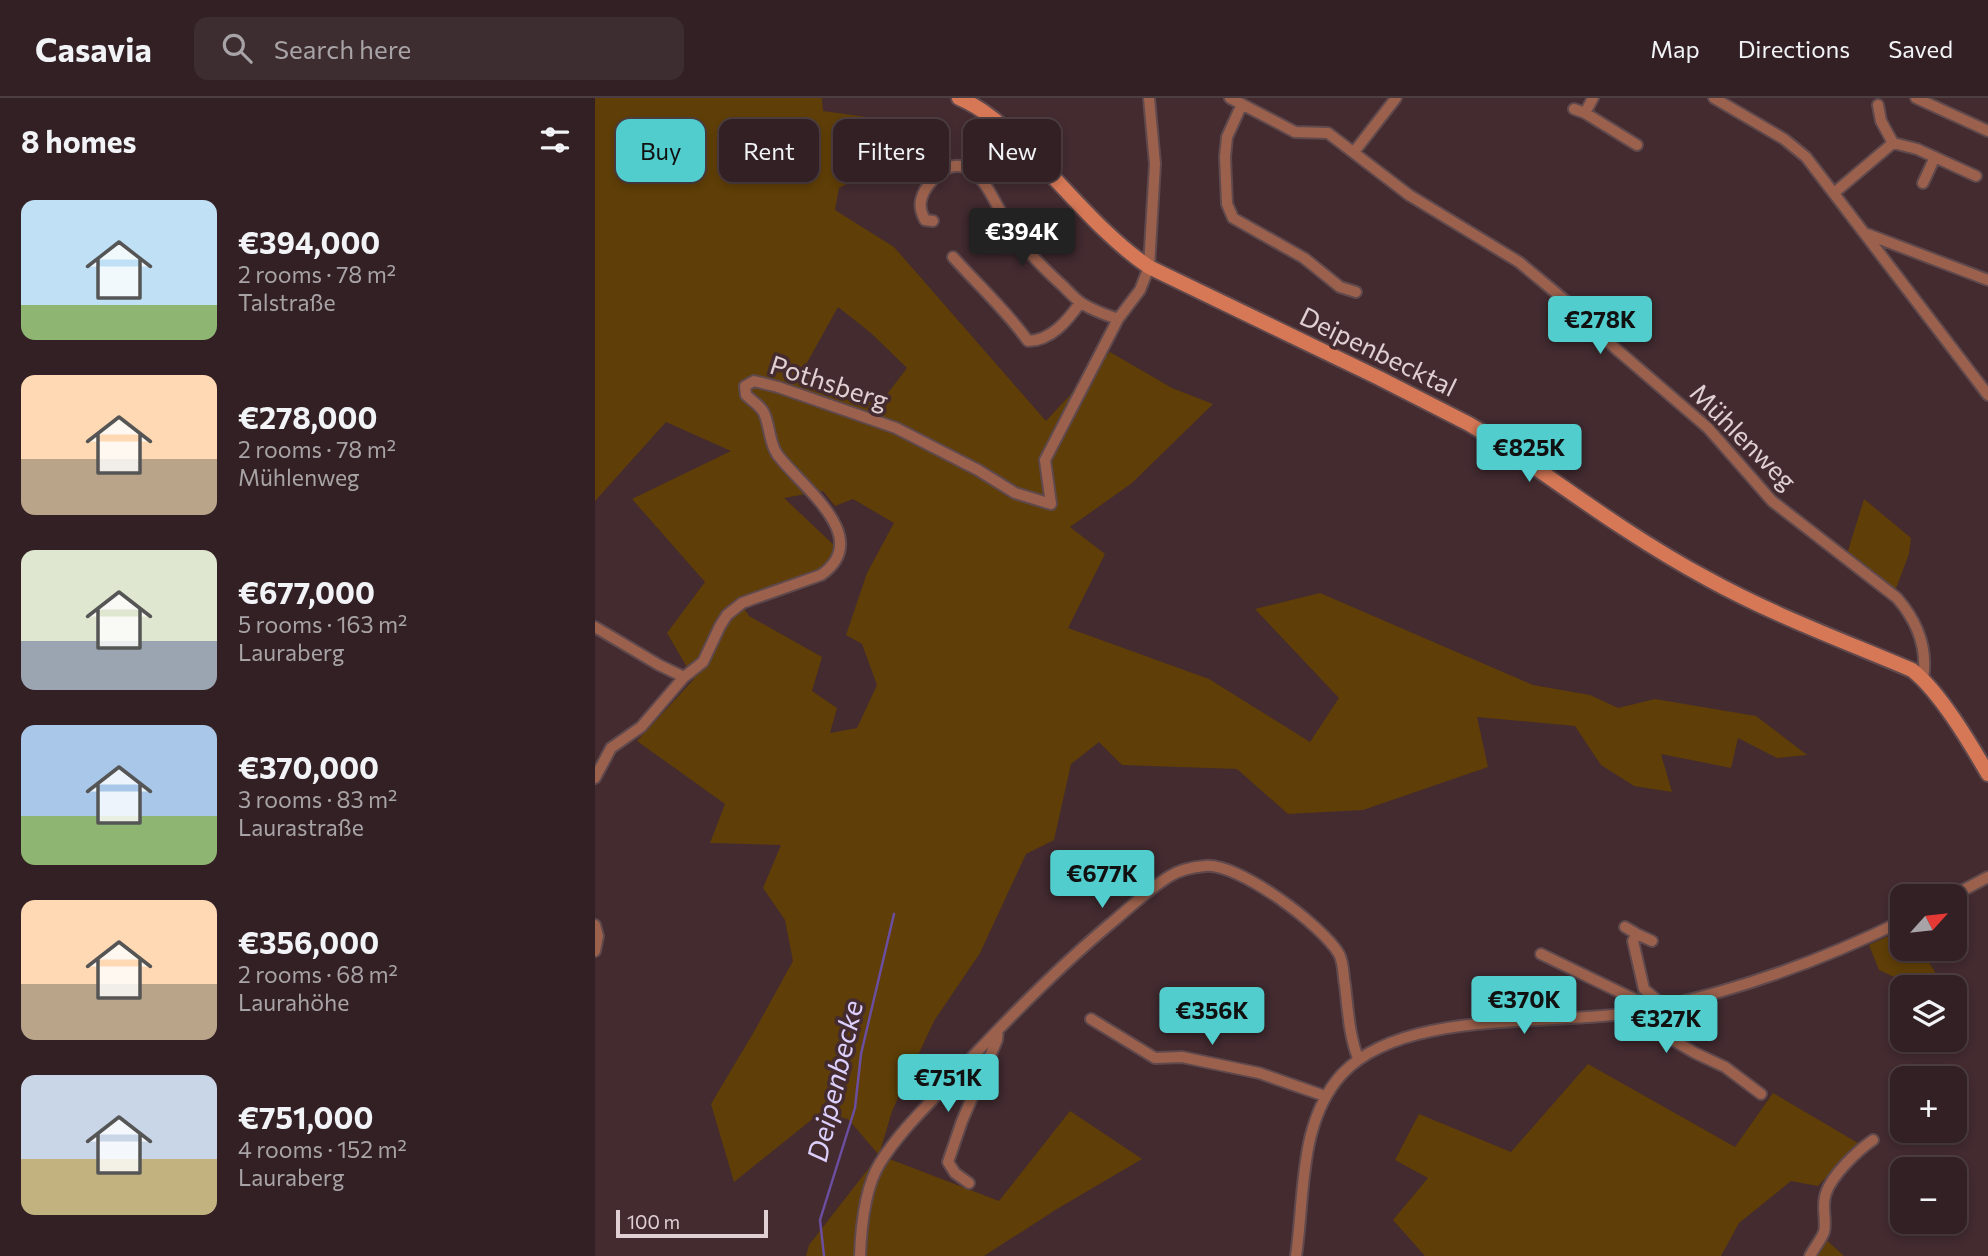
<!DOCTYPE html>
<html lang="en">
<head>
<meta charset="utf-8">
<style>
	body { margin:0; font-family:Commissioner,sans-serif; background:#3d2d31; color:#f1f3f6; height:100vh; display:flex; flex-direction:column; font-size:26px; white-space:nowrap }
	* { box-sizing:border-box; margin:0 }
	p { font-size:23px; color:#a8a3a6 }
	.icon { flex:none; width:38px; height:38px; fill:none; stroke:currentColor; stroke-width:2; stroke-linecap:round; stroke-linejoin:round }
	.map { position:relative; flex:1; overflow:hidden }
	.side { display:flex; flex-direction:column; background:#322024; width:595px }
	.side>* { flex:none }
	.hud { position:absolute; left:21px; top:21px; width:665px; height:63px; display:flex; gap:14px }
	.needle { width:46px; rotate:63deg }
	.fabs { position:absolute; left:1295px; top:786px; display:grid; gap:14px }
	.fabs a { display:grid; place-items:center; width:77px; height:77px; border-radius:14px; background:#322024; box-shadow:0 4px 10px #0003,0 0 0 2px #4d3e41; font-size:35px }
	.scale { position:absolute; left:21px; bottom:18px; width:152px; box-sizing:border-box; padding-left:7px; border:4px solid #e0d0d3; border-top:0; font-size:19px; line-height:24px; white-space:nowrap; color:#e0d0d3; -webkit-text-stroke:5px #432b30; paint-order:stroke }
	.price { position:absolute; translate:-50% -60px; padding:0 16px; border-radius:7px; background:#52cdce; color:#111; font-size:23px; line-height:46px; filter:drop-shadow(0 2px 4px #0008) }
	.price::after { content:''; position:absolute; left:50%; top:42px; width:21px; height:16px; margin-left:-10px; background:inherit; clip-path:polygon(0 0,100% 0,50% 100%) }
	.price.on { background:#222; color:#fff }
	ul { padding:0; list-style:none }
	li { display:flex; align-items:center; gap:21px; height:175px; padding:0 21px }
	li span { display:grid; place-items:center; flex:none; width:196px; height:140px; border-radius:14px; color:#555 }
	li>.icon { margin-inline-start:auto }
	span .icon { width:84px; height:84px; fill:#fffc; stroke-width:1 }
	li b { font-size:30px }
	h2 { display:flex; justify-content:space-between; align-items:center; height:84px; padding:0 21px; font-size:30px }
	.tag { padding:0 24px; border-radius:14px; background:#322024; box-shadow:0 4px 10px #0003,0 0 0 2px #4d3e41; font-size:24px; line-height:63px }
	.tag.on { background:#52cdce; color:#111 }
	header { display:flex; align-items:center; gap:42px; box-sizing:border-box; height:98px; padding:0 35px; background:#322024; border-bottom:2px solid #4d3e41 }
	header strong { font-size:33px }
	nav { display:flex; gap:38px; margin-inline-start:auto; font-size:24px }
	.search { width:490px; height:63px; background:#3d2d31; display:flex; align-items:center; gap:18px; box-sizing:border-box; padding:0 24px; border-radius:14px; color:#a8a3a6; font-size:26px }
	main { display:flex; flex:1; min-height:0 }
	.map>svg:first-child { display:block }
	.green { fill:#5f3e07; fill-rule:evenodd }
	.lines { fill:none; stroke-linecap:round; stroke-linejoin:round }
	.stream { stroke:#6b4e9f; stroke-width:2.5 }
	.street-casing { stroke:#5f494d; stroke-width:14 }
	.secondary-casing { stroke:#5f494d; stroke-width:18 }
	.street { stroke:#9c614c; stroke-width:10 }
	.secondary { stroke:#d67856; stroke-width:14 }
	.labels { text-anchor:middle; stroke-width:7; stroke-linejoin:round; paint-order:stroke }
	.street-label { font-size:26px; fill:#e0d0d3; stroke:#432b30 }
	.water-label { font-size:28px; font-style:italic; fill:#ddd0fd; stroke:#432b30 }
</style>
</head>
<body>
<header>
<strong>Casavia</strong>
<div class="search"><svg class="icon" aria-label="search" viewBox="0 0 24 24"><circle cx="10" cy="10" r="6"/><path d="M15 15l6 6"/></svg>Search here</div>
<nav><a>Map</a><a>Directions</a><a>Saved</a></nav>
</header>
<main>
<section class="side">
<h2>8 homes<svg class="icon" aria-label="filters" viewBox="0 0 24 24"><path d="M4 7h16M4 17h16"/><circle cx="9" cy="7" r="2"/><circle cx="15" cy="17" r="2"/></svg></h2>
<ul>
<li><span style="background:linear-gradient(#bfe0f5 75%,#8fb573 0)"><svg class="icon" aria-label="home" viewBox="0 0 24 24"><path d="M3 11l9-7 9 7M6 9v11h12V9"/></svg></span><div><b>€394,000</b><p>2 rooms · 78 m²</p><p>Talstraße</p></div></li>
<li><span style="background:linear-gradient(#ffd9b3 60%,#b9a48a 0)"><svg class="icon" aria-label="home" viewBox="0 0 24 24"><path d="M3 11l9-7 9 7M6 9v11h12V9"/></svg></span><div><b>€278,000</b><p>2 rooms · 78 m²</p><p>Mühlenweg</p></div></li>
<li><span style="background:linear-gradient(#dfe7d0 65%,#9aa5b1 0)"><svg class="icon" aria-label="home" viewBox="0 0 24 24"><path d="M3 11l9-7 9 7M6 9v11h12V9"/></svg></span><div><b>€677,000</b><p>5 rooms · 163 m²</p><p>Lauraberg</p></div></li>
<li><span style="background:linear-gradient(#a9c7e8 65%,#8fb573 0)"><svg class="icon" aria-label="home" viewBox="0 0 24 24"><path d="M3 11l9-7 9 7M6 9v11h12V9"/></svg></span><div><b>€370,000</b><p>3 rooms · 83 m²</p><p>Laurastraße</p></div></li>
<li><span style="background:linear-gradient(#ffd9b3 60%,#b9a48a 0)"><svg class="icon" aria-label="home" viewBox="0 0 24 24"><path d="M3 11l9-7 9 7M6 9v11h12V9"/></svg></span><div><b>€356,000</b><p>2 rooms · 68 m²</p><p>Laurahöhe</p></div></li>
<li><span style="background:linear-gradient(#c9d6e8 60%,#c2b280 0)"><svg class="icon" aria-label="home" viewBox="0 0 24 24"><path d="M3 11l9-7 9 7M6 9v11h12V9"/></svg></span><div><b>€751,000</b><p>4 rooms · 152 m²</p><p>Lauraberg</p></div></li>
</ul>
</section>
<div class="map">
<svg width="1393" height="1158" viewBox="0 0 1393 1158">
	<rect width="100%" height="100%" fill="#432b30"/>
	<path class="green" d="M0 0H227L228 13 330 27 273 75 244 90 240 112 299 149 451 323 515 254 577 290 618 306 537 385 475 429 510 456 473 530 614 581 715 644 744 600 660 511 725 495 938 587 995 597 1023 610 1060 601 1161 618 1212 657 1182 660 1143 640 1136 670 1066 656 1077 694 1039 688 1006 667 980 628 882 619 893 669 768 712 693 716 642 671 527 667 504 644 476 666 459 742 431 756 385 855 339 923 297 1013 284 1057 404 1103 475 1013 547 1061 462 1111 389 1158H211L214 1147 284 1057 253 1021 225 1015 139 1084 116 1006 160 932 198 863 190 822 168 790 186 747 115 745 130 706 42 643 99 581 72 535 110 484 37 401 136 353 71 324 0 403ZM243 209 276 235 312 270 283 308 209 270ZM228 393 240 408 258 401 299 425 272 475 251 537 267 546 282 587 262 630 235 635 242 610 217 593 227 559 154 518 148 509 230 470 242 450 189 400Z
		M1269 401 1316 440 1314 456 1300 493 1252 456Z
		M1307 832V850L1326 851 1349 889H1321L1284 872 1274 847Z
		M993 966 1140 1049 1178 995 1263 1045 1223 1088 1196 1083 1144 1125 1126 1158H830L798 1122 833 1080 800 1062 824 1016 916 1054Z
		M1228 1139 1249 1158H1217Z"/>
	<g class="lines">
		<path class="stream" d="M229 1158 225 1122 260 1010 266 956 299 816"/>
		<defs>
			<path id="street" d="M635 0 700 34 733 35 814 97 924 164 972 204 1020 250 1113 330 1177 403 1302 500C1322 523 1333 550 1328 581
				M1119 0 1189 41 1211 59 1393 297
				M1321 0 1393 33
				M647 6 632 39 630 59 632 106 638 120 709 160 745 189 761 194
				M1283 7 1286 23 1298 45
				M979 11 990 15 1042 47
				M990 15 998 0
				M759 54 801 0
				M1328 85 1340 59
				M1239 95 1298 45 1322 51 1381 78
				M338 123 330 122C324 111 324 103 330 92 340 77 355 61 374 71 391 79 403 112 414 128 429 151 448 170 468 188 474 194 481 202 488 206 499 213 511 217 523 221
				M1272 136 1393 182
				M358 159C383 187 411 212 433 243 456 243 473 222 485 205
				M0 529 64 567 89 579
				M0 680 16 650 46 629 89 579 108 564 125 528 132 517 147 505 155 502 226 477C280 439 205 388 182 356 174 344 175 328 169 315 165 307 157 303 151 297L150 288 159 283 183 289 301 330 383 372 420 395 456 406 450 362 523 221 545 192 554 169 560 66 554 0
				M1357 798 1393 779
				M0 827 3 838 0 853
				M1030 829 1042 836 1038 843 1049 891 1062 902 1065 909
				M1042 836 1057 843
				M946 856 1041 902 1046 906 1051 926 1100 955 1130 969 1166 996
				M496 921 560 960 587 959 664 975 730 998
				M374 1085 360 1075 353 1064 367 1023 402 942 403 932
				M265 1158C266 1131 270 1089 285 1065 304 1034 333 1007 357 981 409 924 462 870 521 821 538 807 555 790 575 778 585 772 598 769 610 768 643 764 728 828 744 856 749 865 748 878 750 887 753 912 754 937 763 960
				M701 1158C710 1098 703 1024 747 976 810 908 966 930 1052 912 1141 893 1226 863 1307 823
				M1215 1158C1219 1150 1226 1142 1229 1134 1232 1123 1226 1108 1231 1095 1237 1077 1262 1053 1278 1042"/>
			<path id="secondary" d="M364 0C390 11 409 29 429 49 469 88 508 138 554 169L784 280 874 326 899 341C969 389 1038 441 1113 481 1178 517 1249 543 1317 572 1345 594 1375 645 1393 676"/>
		</defs>
		<use href="#street" class="street-casing"/>
		<use href="#secondary" class="secondary-casing"/>
		<use href="#street" class="street"/>
		<use href="#secondary" class="secondary"/>
	</g>
	<g class="labels">
		<g class="street-label">
			<text transform="translate(783 254) rotate(26)" y="9">Deipenbecktal</text>
			<text transform="translate(234 285) rotate(18)" y="9">Pothsberg</text>
			<text transform="translate(1148 339) rotate(45)" y="9">Mühlenweg</text>
		</g>
		<g class="water-label">
			<text transform="translate(240 983) rotate(-77)" y="10">Deipenbecke</text>
		</g>
	</g>
</svg>
<div class="fabs">
<a><svg class="needle" viewBox="-14 -14 28 28"><path d="M0-13l5 13h-10z" fill="#e53935"/><path d="M0 13l5-13h-10z" fill="#a8a3a6"/></svg></a>
<a><svg class="icon" aria-label="layers" viewBox="0 0 24 24"><path d="M12 4l9 5-9 5-9-5zM3 14l9 5 9-5"/></svg></a>
<a>+</a>
<a>−</a>
</div>
<div class="scale">100 m</div>
<b class="price on" style="left:427px;top:170px">€394K</b>
<b class="price" style="left:1005px;top:258px">€278K</b>
<b class="price" style="left:934px;top:386px">€825K</b>
<b class="price" style="left:507px;top:812px">€677K</b>
<b class="price" style="left:929px;top:938px">€370K</b>
<b class="price" style="left:617px;top:949px">€356K</b>
<b class="price" style="left:1071px;top:957px">€327K</b>
<b class="price" style="left:353px;top:1016px">€751K</b>
<div class="hud">
<a class="tag on">Buy</a>
<a class="tag">Rent</a>
<a class="tag">Filters</a>
<a class="tag">New</a>
</div>
</div>
</main>
</body>
</html>
